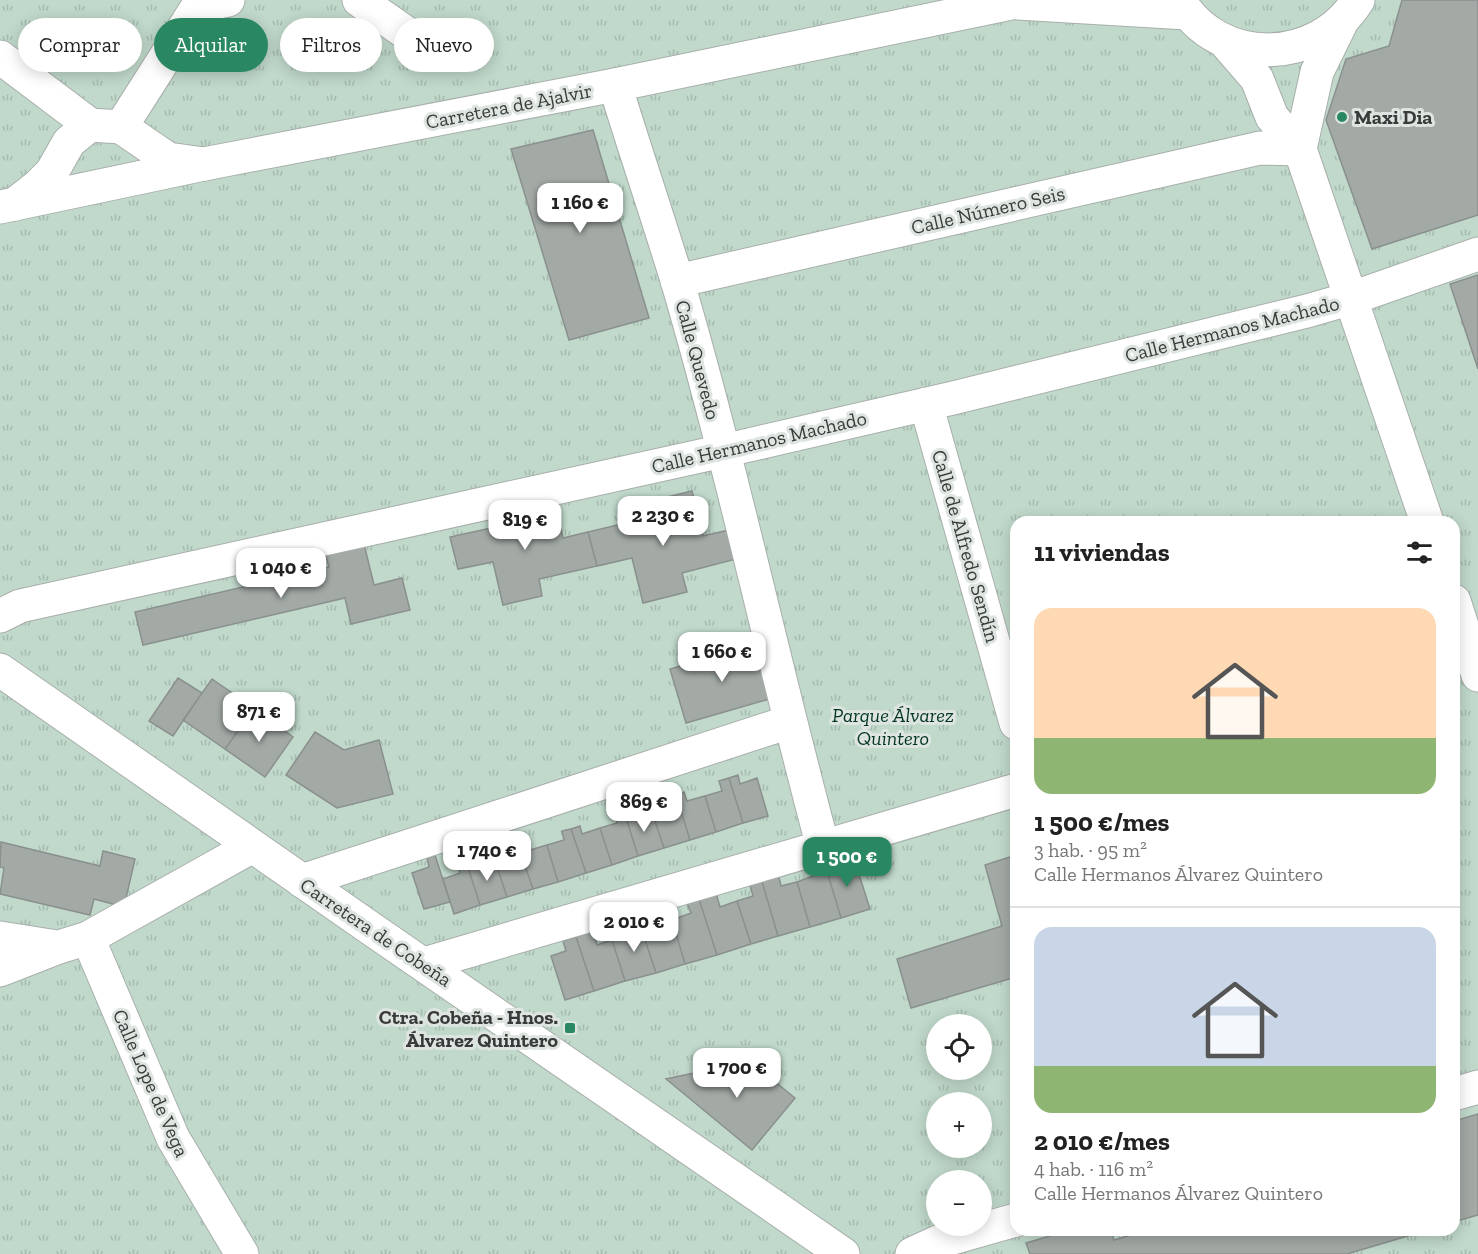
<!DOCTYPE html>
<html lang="es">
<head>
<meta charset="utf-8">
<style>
	body { margin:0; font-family:"Zilla Slab",serif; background:#f2f2f2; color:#222; height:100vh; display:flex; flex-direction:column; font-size:22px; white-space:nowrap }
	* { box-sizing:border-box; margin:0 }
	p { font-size:20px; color:#767676 }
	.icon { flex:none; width:33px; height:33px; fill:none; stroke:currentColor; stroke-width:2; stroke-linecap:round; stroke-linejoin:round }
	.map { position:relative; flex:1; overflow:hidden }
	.side { position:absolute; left:1010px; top:516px; width:450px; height:720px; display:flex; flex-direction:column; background:#fff; border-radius:18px; box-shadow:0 3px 15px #0003 }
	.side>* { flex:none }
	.top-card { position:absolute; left:18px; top:18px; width:570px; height:54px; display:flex; gap:12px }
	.controls { position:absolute; left:926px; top:1014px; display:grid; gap:12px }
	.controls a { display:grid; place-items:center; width:66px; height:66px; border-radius:50%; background:#fff; box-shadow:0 3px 15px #0003; font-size:30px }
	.price { position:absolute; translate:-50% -51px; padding:0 14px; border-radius:12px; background:#fff; color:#222; font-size:20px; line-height:39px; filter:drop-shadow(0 2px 3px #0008) }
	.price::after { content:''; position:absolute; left:50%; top:36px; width:18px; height:14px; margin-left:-9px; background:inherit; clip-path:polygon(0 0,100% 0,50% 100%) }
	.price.selected { background:#298861; color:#fff }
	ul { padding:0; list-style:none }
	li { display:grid; align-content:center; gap:12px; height:318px; padding:0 24px }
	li+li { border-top:2px solid #e0e0e0 }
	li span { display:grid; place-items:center; height:186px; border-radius:18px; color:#555 }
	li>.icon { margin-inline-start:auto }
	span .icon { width:108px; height:108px; fill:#fffc; stroke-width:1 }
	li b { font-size:26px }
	h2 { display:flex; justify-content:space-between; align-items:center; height:72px; padding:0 24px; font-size:26px }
	.chip { padding:0 21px; border-radius:27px; background:#fff; box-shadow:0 3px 15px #0003; font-size:21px; line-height:54px }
	.chip.selected { background:#298861; color:#fff }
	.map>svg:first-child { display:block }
	.grass { fill:url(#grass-tufts); fill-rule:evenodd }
	.building { fill:#a3aaa6; stroke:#8a908d; stroke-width:1.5 }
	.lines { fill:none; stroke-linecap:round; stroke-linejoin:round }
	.street-casing { stroke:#a8afab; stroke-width:35 }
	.secondary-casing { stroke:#a8afab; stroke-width:35 }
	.street { stroke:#fff; stroke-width:33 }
	.secondary { stroke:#fff; stroke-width:33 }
	.poi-dot { fill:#298861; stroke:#dee5e1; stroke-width:2 }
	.labels { text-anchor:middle; stroke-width:6; stroke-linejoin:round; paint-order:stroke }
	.street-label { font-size:20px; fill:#383b39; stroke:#dee5e1 }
	.poi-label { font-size:20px; font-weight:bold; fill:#383b39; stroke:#dee5e1; text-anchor:start }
	.park-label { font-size:20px; font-style:italic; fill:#033622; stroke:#dee5e1 }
</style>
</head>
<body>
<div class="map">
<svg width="1478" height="1254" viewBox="0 0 1478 1254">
	<defs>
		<pattern id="grass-tufts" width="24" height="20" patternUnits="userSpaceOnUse" patternTransform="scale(1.5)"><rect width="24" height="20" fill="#c0d9cb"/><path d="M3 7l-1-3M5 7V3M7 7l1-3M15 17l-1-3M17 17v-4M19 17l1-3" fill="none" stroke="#a6bbaf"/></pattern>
	</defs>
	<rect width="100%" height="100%" fill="#dee5e1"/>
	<path class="grass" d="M0 0H1478V1254H0ZM1016 522H1454V1230H1016ZM936 1024H981V1070H936ZM936 1102H981V1148H936ZM936 1180H981V1226H936Z"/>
	<path class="building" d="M1402 0H1478V215L1372 249 1326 120 1346 59 1389 46Z
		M593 130 649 318 569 340 511 149Z
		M1478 275V369L1450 284Z
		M692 491 703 536 729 530 736 559 682 573 687 592 643 603 632 558 597 566 588 532 655 516 651 501Z
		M554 498 563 538 588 532 597 566 539 579 542 596 503 605 493 562 458 569 450 537 514 523 511 508Z
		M364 544 374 585 402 578 410 610 351 624 345 598 143 645 135 612 329 567 325 553Z
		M758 644 773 698 686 723 670 669Z
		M178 678 202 693 173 736 149 721Z
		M212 679 254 708 225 749 183 720Z
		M254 708 293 737 265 777 225 749Z
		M315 732 344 750 379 740 393 794 337 808 286 775Z
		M738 775 740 784 757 778 768 816 743 823 729 778Z
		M729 778 743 823 716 832 705 796 722 791 719 781Z
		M684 792 687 801 705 796 716 832 690 840 676 795Z
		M676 795 690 840 664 848 652 812 669 807 666 798Z
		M633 809 635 817 652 812 664 848 638 856 624 811Z
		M624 811 638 856 612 865 600 828 617 823 615 814Z
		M580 826 582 834 600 828 612 865 586 873 571 829Z
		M571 829 586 873 558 882 547 845 564 840 562 831Z
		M527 841 530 850 547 845 558 882 533 889 518 845Z
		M1 842 100 866 103 851 135 859 124 907 94 899 90 915 0 894 4 868 0 867Z
		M518 845 533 889 507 897 495 861 512 855 510 847Z
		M435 855 450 902 424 909 412 873 429 867 427 858Z
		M1016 855V977L911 1008 897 959 1002 926 985 865Z
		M839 856 843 868 856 865 870 909 841 918 824 861Z
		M474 858 477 867 495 861 507 897 480 905 466 861Z
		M466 861 480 905 454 914 443 879 460 873 457 863Z
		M824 861 841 918 810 927 797 882 813 876 809 866Z
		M778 873 781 886 797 882 810 927 778 936 761 878Z
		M761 878 778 936 751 944 737 901 753 896 749 882Z
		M716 893 720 907 737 901 751 944 717 955 699 899Z
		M699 899 717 955 685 964 672 920 691 913 687 903Z
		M655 913 659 924 672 920 685 964 656 973 638 919Z
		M638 919 656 973 625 981 612 940 630 934 626 922Z
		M593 931 597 945 612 940 625 981 594 991 576 937Z
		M576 937 594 991 565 1000 551 956 566 951 563 941Z
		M750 1061 795 1098 752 1150 666 1079Z
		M1478 1114V1215L1454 1222V1121Z
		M1070 1230H1111L1114 1240 1148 1230H1428L1347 1254H1030L1026 1243Z"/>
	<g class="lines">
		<defs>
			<path id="street" d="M359 0 432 51
				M1225 42 1257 79 1272 117 1300 149 1427 522
				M0 57 90 125
				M615 85C635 150 657 215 677 280 732 467 772 658 823 847
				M121 127 198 6 228 0
				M1300 149 1317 72 1342 21
				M15 204 38 186 52 172 69 142 90 125 121 127 168 159 204 164
				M677 281 1260 148 1300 149
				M926 404 1016 723
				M1454 601 1478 675
				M0 616 20 606 723 451 953 398 1307 311 1352 298 1478 254
				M302 881 789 722
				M0 938 57 947
				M88 938 173 1138 242 1254
				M424 964 1016 790
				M0 970 59 947 88 938 251 847
				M1454 1094 1478 1087
				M912 1254 938 1242 1016 1220"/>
			<path id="secondary" d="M1179 0C1219 67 1317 66 1358 0
				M1018 3 1187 13
				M0 207 204 164 615 85 1026 0
				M0 670C280 866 561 1061 843 1254"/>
		</defs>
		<use href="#street" class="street-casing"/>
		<use href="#secondary" class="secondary-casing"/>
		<use href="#street" class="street"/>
		<use href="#secondary" class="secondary"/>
	</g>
	<g class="poi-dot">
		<circle cx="1342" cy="117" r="6"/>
		<rect x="564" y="1022" width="12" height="12" rx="3"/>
	</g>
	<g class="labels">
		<g class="street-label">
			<text transform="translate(509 106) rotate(-11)" y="7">Carretera de Ajalvir</text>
			<text transform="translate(988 210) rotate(-13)" y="7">Calle Número Seis</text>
			<text transform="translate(1232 329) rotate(-14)" y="7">Calle Hermanos Machado</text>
			<text transform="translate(698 360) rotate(75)" y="7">Calle Quevedo</text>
			<text transform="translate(759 442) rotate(-13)" y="7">Calle Hermanos Machado</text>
			<text transform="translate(966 546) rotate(74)" y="7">Calle de Alfredo Sendín</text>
			<text transform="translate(376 932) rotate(34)" y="7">Carretera de Cobeña</text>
			<text transform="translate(151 1083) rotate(66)" y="7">Calle Lope de Vega</text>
		</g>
		<g class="poi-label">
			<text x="1354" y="124">Maxi Dia</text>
			<text x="558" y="1024" text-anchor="end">Ctra. Cobeña - Hnos.<tspan x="558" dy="23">Álvarez Quintero</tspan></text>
		</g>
		<g class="park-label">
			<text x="893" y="722">Parque Álvarez<tspan x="893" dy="23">Quintero</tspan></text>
		</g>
	</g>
</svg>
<div class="controls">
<a><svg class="icon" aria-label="locate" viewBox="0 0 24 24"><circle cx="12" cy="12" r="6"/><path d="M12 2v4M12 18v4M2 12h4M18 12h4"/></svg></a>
<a>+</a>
<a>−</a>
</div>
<b class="price" style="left:580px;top:234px">1 160 €</b>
<b class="price" style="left:663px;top:547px">2 230 €</b>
<b class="price" style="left:525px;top:551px">819 €</b>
<b class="price" style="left:281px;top:599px">1 040 €</b>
<b class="price" style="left:722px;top:683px">1 660 €</b>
<b class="price" style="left:259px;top:743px">871 €</b>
<b class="price" style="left:644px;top:833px">869 €</b>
<b class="price" style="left:487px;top:882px">1 740 €</b>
<b class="price selected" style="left:847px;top:888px">1 500 €</b>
<b class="price" style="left:634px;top:953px">2 010 €</b>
<b class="price" style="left:737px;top:1099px">1 700 €</b>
<div class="top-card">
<a class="chip">Comprar</a>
<a class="chip selected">Alquilar</a>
<a class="chip">Filtros</a>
<a class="chip">Nuevo</a>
</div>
<section class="side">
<h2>11 viviendas<svg class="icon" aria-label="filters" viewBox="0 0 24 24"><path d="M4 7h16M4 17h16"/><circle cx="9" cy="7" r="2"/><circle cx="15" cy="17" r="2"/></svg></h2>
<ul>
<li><span style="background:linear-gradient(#ffd9b3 70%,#8fb573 0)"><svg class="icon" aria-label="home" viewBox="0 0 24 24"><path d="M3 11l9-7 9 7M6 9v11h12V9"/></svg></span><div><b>1 500 €/mes</b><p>3 hab. · 95 m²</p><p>Calle Hermanos Álvarez Quintero</p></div></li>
<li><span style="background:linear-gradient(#c9d6e8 75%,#8fb573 0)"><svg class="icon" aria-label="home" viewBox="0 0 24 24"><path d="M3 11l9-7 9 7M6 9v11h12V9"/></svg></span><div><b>2 010 €/mes</b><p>4 hab. · 116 m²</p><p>Calle Hermanos Álvarez Quintero</p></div></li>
</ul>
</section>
</div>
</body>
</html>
